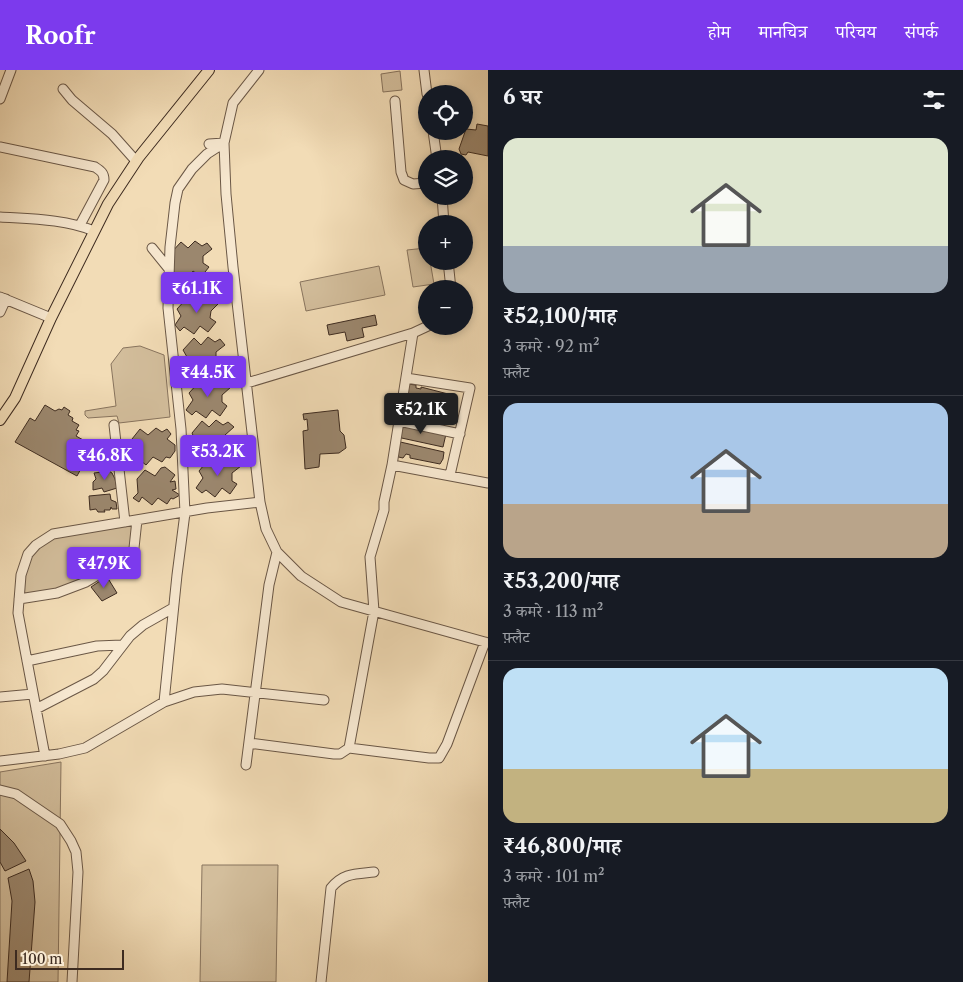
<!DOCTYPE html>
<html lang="hi">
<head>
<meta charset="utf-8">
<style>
	body { margin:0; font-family:"Libre Caslon Text","Noto Serif Devanagari",serif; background:#242831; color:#f1f3f6; height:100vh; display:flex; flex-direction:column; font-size:19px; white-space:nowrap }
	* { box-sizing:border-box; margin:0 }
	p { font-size:16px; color:#9ea1a6 }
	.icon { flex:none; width:28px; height:28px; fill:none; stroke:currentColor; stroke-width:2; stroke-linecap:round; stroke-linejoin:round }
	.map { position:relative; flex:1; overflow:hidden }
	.details { display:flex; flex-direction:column; background:#171b24; width:475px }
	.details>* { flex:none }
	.tools { position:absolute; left:418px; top:15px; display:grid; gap:10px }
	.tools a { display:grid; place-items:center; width:55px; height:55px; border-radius:50%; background:#171b24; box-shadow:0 2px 8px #0003; font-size:25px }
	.scale { position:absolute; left:15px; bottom:12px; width:109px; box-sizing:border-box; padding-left:5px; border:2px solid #3d2b20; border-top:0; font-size:14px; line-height:18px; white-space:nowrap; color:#3d2b20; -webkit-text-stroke:4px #f7e8d0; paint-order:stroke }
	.price { position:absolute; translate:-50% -42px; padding:0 11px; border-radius:5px; background:#7c3aed; color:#fff; font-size:16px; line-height:32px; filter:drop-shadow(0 1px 2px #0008) }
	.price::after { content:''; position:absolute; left:50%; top:30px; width:15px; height:11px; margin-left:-8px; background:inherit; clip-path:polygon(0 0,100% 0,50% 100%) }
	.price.current { background:#222; color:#fff }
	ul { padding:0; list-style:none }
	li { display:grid; align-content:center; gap:10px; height:265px; padding:0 15px }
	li+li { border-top:1px solid #363941 }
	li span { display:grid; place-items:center; height:155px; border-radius:15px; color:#555 }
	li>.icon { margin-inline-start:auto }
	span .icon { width:90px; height:90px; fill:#fffc; stroke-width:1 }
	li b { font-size:21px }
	h2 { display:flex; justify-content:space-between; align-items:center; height:60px; padding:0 15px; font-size:21px }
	header { display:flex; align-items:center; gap:30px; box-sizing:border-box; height:70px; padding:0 25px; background:#7c3aed; color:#fff }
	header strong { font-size:24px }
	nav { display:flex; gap:28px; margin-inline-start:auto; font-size:18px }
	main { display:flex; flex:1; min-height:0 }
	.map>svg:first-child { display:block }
	.green { fill:#d3be9c; stroke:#88745e }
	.building { fill:#9b876e; stroke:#3d2b20 }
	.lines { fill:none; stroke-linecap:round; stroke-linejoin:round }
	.minor-casing { stroke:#6a5746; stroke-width:11 }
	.major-casing { stroke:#3d2b20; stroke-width:12 }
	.minor { stroke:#f7e8d0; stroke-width:9 }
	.major { stroke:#f2dcb6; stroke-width:10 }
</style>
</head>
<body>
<header>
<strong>Roofr</strong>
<nav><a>होम</a><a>मानचित्र</a><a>परिचय</a><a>संपर्क</a></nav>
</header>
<main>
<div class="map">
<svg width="488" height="912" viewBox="0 0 488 912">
	<rect width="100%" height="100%" fill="#f2dcb6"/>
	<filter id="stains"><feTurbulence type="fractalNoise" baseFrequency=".004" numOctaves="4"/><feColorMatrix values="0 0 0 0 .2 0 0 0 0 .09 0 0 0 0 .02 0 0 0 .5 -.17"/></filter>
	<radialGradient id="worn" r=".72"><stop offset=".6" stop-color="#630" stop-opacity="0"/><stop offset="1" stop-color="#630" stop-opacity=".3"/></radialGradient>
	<path class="green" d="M400 1 402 20 383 22 381 4Z
		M426 178V191H430L434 214 413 217 407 180Z
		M379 196 385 225 306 241 300 212Z
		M140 276 164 285 170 347 119 353 117 346 88 348 85 345V341L116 336 111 294 123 278Z
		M137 450 134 478 86 512 20 528 28 484 45 468Z
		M61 692 58 912H0V702Z
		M202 795H278L276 912H200Z"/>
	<path class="building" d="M477 54 488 56V86L468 82 466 85 461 84 459 79 466 59 476 60Z
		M195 171 202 176 207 173 212 179 203 186V193L209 197 201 207 193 201 187 209 177 203 173 206V195L174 191 170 184 181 172 188 178Z
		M202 225 209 230 214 227 219 233 211 241 210 248 216 252 208 262 200 256 194 264 184 257 180 261 175 255 181 246 177 239 188 227 195 233Z
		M375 245 377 255 362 258 364 267 347 271 345 262 329 265 327 255Z
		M208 267 215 272 220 269 225 275 216 282V290L222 294 214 303 206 297 200 305 190 299 186 303 180 297 187 287 183 280 194 268 201 275Z
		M214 309 221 314 226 311 231 317 222 325V332L227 336 220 346 212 340 206 348 196 341 192 345 186 340 193 330 189 323 200 311 207 317Z
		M407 314 416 315V318L421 319V317L452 325 449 338 403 328Z
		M402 331H407L408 333 449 342V349L446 354 416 348V345L411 344 409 348 400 346Z
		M45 335 55 341 59 339 62 340 64 337 70 341 68 345 73 348 72 351 79 355 76 360 79 361 76 366 85 371 82 377 90 382 77 406 15 372 30 348 35 351Z
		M338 340 340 361 344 365 346 378 339 383 320 384 319 397 305 399 303 361 308 360 307 349 304 350 303 344Z
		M216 350 223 355 228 352 234 357 225 365 224 372 230 376 222 386 214 380 208 388 198 381 194 385 189 380 195 370 192 363 202 351 209 357Z
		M399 352 446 364 443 377 397 367Z
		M156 358 162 362 167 359 171 364 167 369 175 375V381L170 388 166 387 162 392 153 387 146 395 141 391 136 394 133 389 137 384 135 378V372L132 369 140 359 148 365Z
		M396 371 444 382 443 389 440 394 410 388V385L406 384 403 388 394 386Z
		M223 388 231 393 236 390 241 396 232 403V411L237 414 230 424 222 418 215 427 206 420 202 423 196 418 203 408 199 401 209 389 217 396Z
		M165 397 175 405 170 412 175 411 176 419 172 420 180 425 173 429 171 428 167 434 158 428 152 435 142 427 139 432 133 428 138 423 137 409 145 400 155 406 161 398Z
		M102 400H107L112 403 115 409 117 418 104 422 102 418 93 420V412L96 409 94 403 102 402Z
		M110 424 111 430 116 432 117 439H112L111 437 110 440H104L105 442H98L96 439 90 440 89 426Z
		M103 509 109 510 117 523 102 531 91 517Z
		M0 759 14 773 26 791 5 801 0 792Z
		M29 799 33 811 35 832 29 912H7L12 831 8 808Z"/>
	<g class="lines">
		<defs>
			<path id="minor" d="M259 0 233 33 224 73 226 124 233 197 260 432 266 459 277 482 301 506 341 532 488 573
				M424 0 427 24
				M63 19 72 30 112 64 136 91
				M0 29 11 0
				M395 31 401 102 404 110 413 114 426 113
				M433 61 437 89
				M209 74 224 73
				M0 77 95 97C101 101 104 103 104 110L80 155
				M442 126 444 154
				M0 147C31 149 65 149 94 161
				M152 178 169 199
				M448 191 451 219
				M0 227 51 248
				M0 242 6 229
				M413 263 392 395 488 413
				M406 308 470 318 450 405
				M247 313 413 263 428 256
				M399 351 460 364
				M114 355 125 452
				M19 529 57 523 86 512 128 487 134 478 137 450
				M27 591 97 576 122 575
				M0 627 33 624
				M164 632 177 505 185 443 181 359 168 238 170 177 175 133 178 119 192 99 207 84 224 73
				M36 639 94 609 103 601 130 566 143 555 173 538
				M249 673 334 684H340L349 678 374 541 370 487 384 440V432L392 395
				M349 678 429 688H439L447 674 485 572
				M45 686 18 543 21 505 28 484 36 475 53 464 207 438 260 432
				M0 691 59 684 85 678 164 632 194 622 222 619 324 630
				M246 695 269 515 277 482
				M0 720 16 724 60 754 71 771 76 782 78 802 72 912
				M321 912 331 818C343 803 355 804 374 802"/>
			<path id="major" d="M0 350 15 328 51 248 108 134 139 87 209 0"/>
		</defs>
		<use href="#minor" class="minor-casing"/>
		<use href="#major" class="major-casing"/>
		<use href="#minor" class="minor"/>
		<use href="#major" class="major"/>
	</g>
	<rect width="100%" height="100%" filter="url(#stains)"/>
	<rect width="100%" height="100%" fill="url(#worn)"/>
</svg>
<div class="tools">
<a><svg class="icon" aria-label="locate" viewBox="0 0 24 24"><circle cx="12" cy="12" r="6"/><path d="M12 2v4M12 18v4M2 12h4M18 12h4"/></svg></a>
<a><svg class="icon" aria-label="layers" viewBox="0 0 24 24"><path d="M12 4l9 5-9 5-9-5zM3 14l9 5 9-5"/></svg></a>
<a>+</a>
<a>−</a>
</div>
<div class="scale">100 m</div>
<b class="price" style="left:197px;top:244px">₹61.1K</b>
<b class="price" style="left:208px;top:328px">₹44.5K</b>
<b class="price current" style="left:421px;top:365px">₹52.1K</b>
<b class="price" style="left:218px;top:407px">₹53.2K</b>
<b class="price" style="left:105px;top:411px">₹46.8K</b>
<b class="price" style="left:104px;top:519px">₹47.9K</b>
</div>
<section class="details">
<h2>6 घर<svg class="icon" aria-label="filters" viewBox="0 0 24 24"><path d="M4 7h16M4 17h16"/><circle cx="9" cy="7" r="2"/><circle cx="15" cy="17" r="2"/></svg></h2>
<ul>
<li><span style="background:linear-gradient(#dfe7d0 70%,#9aa5b1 0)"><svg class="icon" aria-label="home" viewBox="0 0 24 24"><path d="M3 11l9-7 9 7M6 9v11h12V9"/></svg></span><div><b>₹52,100/माह</b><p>3 कमरे · 92 m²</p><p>फ़्लैट</p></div></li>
<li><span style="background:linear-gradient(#a9c7e8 65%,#b9a48a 0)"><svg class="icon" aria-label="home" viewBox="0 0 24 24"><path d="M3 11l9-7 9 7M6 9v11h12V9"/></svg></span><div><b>₹53,200/माह</b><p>3 कमरे · 113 m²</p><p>फ़्लैट</p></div></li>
<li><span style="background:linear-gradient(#bfe0f5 65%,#c2b280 0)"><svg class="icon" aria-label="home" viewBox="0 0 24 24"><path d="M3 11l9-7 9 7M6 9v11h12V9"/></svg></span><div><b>₹46,800/माह</b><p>3 कमरे · 101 m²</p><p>फ़्लैट</p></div></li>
</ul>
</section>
</main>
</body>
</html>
